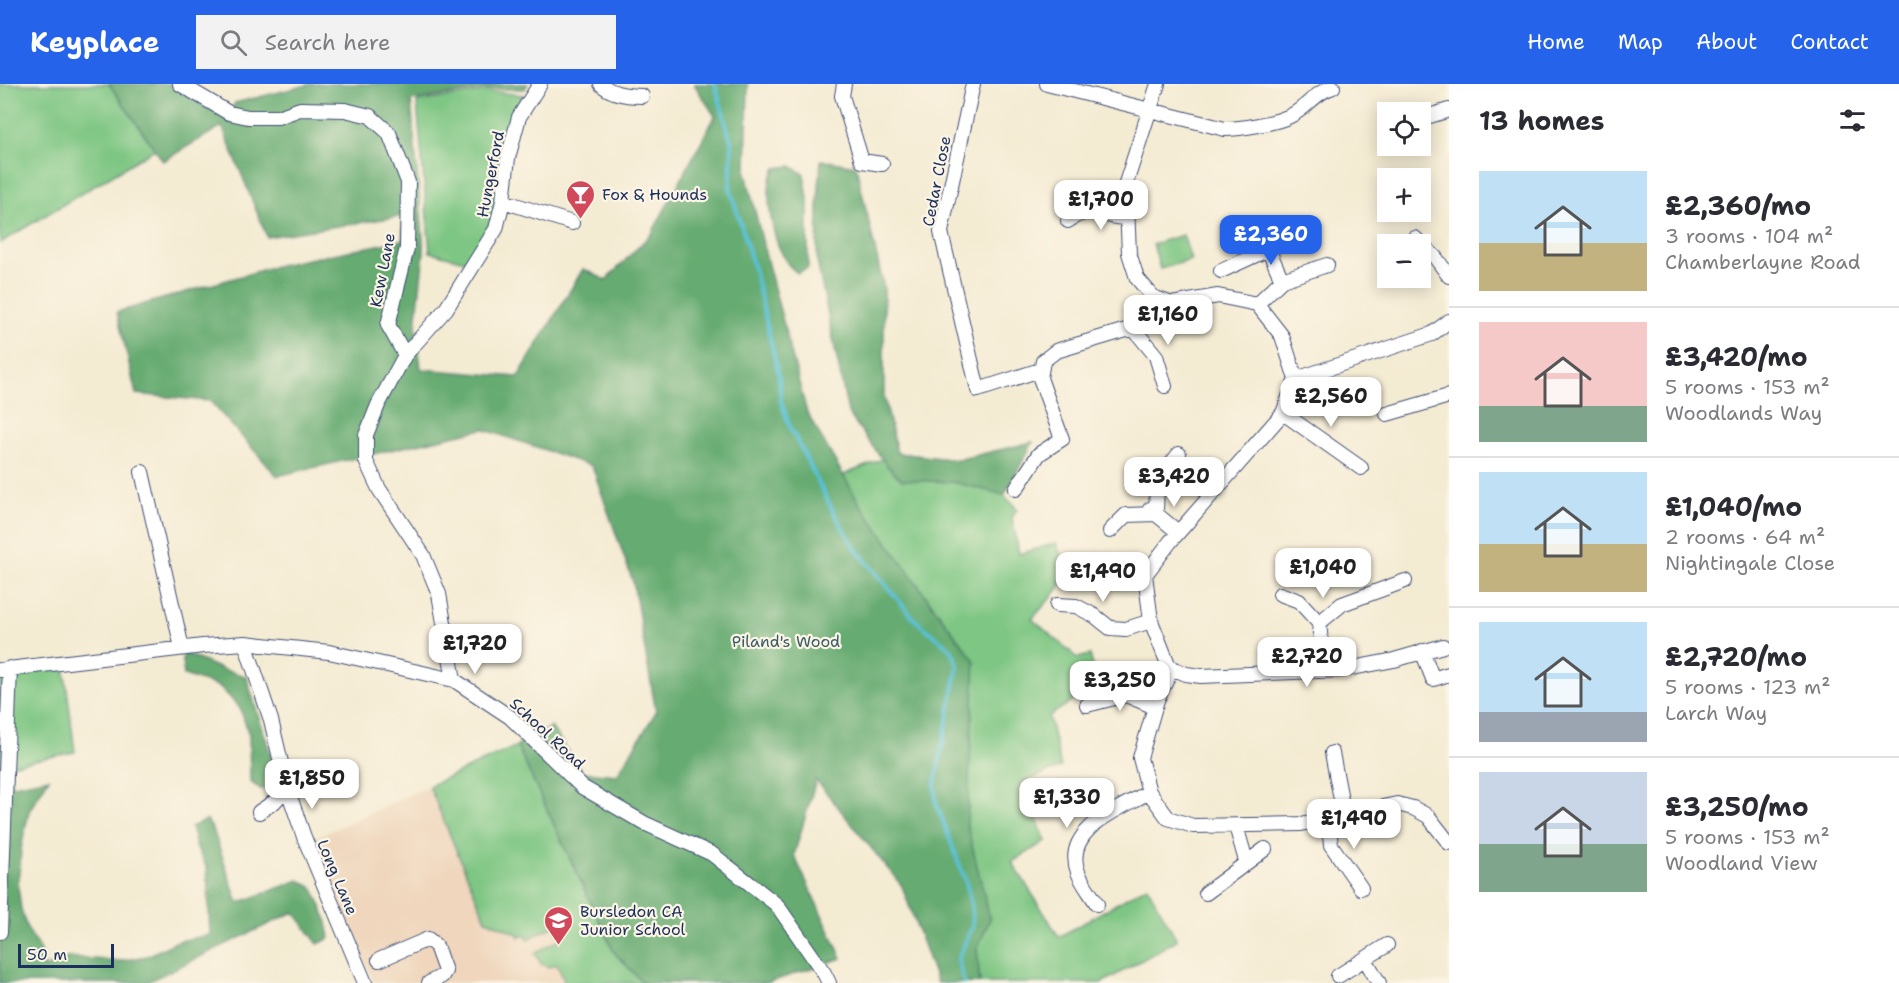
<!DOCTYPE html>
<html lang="en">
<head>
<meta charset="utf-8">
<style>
	body { margin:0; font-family:"Shantell Sans",sans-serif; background:#f2f2f3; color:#2b2b33; height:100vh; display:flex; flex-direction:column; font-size:22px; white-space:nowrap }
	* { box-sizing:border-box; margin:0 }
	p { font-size:20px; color:#7c7c81 }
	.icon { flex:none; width:33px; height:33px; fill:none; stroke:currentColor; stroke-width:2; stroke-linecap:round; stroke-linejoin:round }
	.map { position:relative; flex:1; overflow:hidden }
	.drawer { display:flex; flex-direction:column; background:#fff; width:450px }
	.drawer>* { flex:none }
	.tools { position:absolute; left:1377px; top:18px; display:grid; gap:12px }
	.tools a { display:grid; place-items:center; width:54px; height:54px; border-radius:0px; background:#fff; box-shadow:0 3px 15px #0003; font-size:30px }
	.scale { position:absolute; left:18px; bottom:15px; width:96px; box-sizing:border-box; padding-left:6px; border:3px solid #1b2f5e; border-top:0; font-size:16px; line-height:21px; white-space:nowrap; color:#1b2f5e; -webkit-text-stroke:4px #fcf5e5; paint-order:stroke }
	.price { position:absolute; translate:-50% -51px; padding:0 14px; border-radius:12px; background:#fff; color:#222; font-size:20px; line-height:39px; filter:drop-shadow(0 2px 3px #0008) }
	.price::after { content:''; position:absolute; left:50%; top:36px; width:18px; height:14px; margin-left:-9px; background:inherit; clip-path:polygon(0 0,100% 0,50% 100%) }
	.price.current { background:#2563eb; color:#fff }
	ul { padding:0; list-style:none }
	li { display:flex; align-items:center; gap:18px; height:150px; padding:0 30px }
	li+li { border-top:2px solid #e1e1e2 }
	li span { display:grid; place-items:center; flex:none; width:168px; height:120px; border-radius:0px; color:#555 }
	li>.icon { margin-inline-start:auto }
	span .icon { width:72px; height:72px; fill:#fffc; stroke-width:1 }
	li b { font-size:26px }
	h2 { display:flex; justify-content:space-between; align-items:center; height:72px; padding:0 30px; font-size:26px }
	header { display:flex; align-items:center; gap:36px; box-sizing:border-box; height:84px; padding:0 30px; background:#2563eb; color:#fff }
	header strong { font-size:28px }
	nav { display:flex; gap:33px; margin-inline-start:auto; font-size:21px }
	.search { width:420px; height:54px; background:#f2f2f3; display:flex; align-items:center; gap:15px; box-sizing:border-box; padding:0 21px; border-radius:0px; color:#7c7c81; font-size:22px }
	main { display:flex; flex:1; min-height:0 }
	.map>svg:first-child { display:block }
	.built { fill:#efd6bc }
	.green { fill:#7ec683; stroke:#4c7a70; stroke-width:1.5 }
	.forest { fill:#66ab71; stroke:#406d68; stroke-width:1.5 }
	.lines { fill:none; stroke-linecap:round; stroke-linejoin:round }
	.stream { stroke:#59c1d6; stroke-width:4 }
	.minor-casing { stroke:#3c4b70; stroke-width:16 }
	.minor { stroke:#fff; stroke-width:14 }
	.labels { text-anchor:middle; stroke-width:4.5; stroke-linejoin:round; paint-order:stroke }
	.street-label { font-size:16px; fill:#1b2f5e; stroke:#fcf5e5 }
	.poi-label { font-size:16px; fill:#1b2f5e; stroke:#fcf5e5; text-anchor:start }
	.park-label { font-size:16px; fill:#395c69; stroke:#fcf5e5 }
</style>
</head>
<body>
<header>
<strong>Keyplace</strong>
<div class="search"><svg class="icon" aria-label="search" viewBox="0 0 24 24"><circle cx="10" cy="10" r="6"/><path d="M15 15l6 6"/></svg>Search here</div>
<nav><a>Home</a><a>Map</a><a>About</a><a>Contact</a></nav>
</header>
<main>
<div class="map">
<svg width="1449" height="899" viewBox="0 0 1449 899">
	<rect width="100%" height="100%" fill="#fcf5e5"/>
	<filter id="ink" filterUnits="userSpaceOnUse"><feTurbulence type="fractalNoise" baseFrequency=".0167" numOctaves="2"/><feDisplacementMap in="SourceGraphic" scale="12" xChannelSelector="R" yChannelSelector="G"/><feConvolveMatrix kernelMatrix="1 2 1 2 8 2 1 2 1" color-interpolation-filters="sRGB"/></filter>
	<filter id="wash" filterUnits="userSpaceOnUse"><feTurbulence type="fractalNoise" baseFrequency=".008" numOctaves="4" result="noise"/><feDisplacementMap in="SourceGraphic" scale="24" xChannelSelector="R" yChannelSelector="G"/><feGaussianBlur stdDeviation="1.35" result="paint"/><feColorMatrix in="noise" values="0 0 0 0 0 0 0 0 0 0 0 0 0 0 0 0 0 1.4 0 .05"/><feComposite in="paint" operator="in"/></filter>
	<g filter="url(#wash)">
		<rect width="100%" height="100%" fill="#f4ebd3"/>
		<path class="built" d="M517 662 614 868 643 899H374L313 755Z"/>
		<path class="green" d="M0 0H109L155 65 0 159Z
			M487 7 523 11 506 49 492 136 468 178 430 168 417 18Z
			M1183 151 1191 176 1160 185 1153 160Z
			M1033 358 1004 411 1017 425 1012 434 1019 470 1056 459 1069 490 1055 509 1032 535 1078 574 1090 571 1096 593 1082 611 1049 632 1061 683 1021 699 1046 757 1012 778 1059 853 1147 802 1177 856 1102 899H966L824 399 897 369 957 376Z
			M64 581 75 668 11 681 6 899H0V590Z
			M517 662 614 868 643 899H565L557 880 549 883 541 880 535 869 561 855 554 842 528 855 526 851 519 853 518 850 486 836 429 702Z"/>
		<path class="forest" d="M109 0H171L227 35 235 19 311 0H528L525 5H484L411 17 424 167 416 242 421 285 518 293 583 185 606 196 652 149 715 32 694 0H748L746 89 766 173 807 329 860 420 936 526 975 577 967 741 990 835 977 865 980 899H937L902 802 816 696 794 771 842 874 767 899H643L614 868 517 662 551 643 583 688 617 691 656 628 633 498 592 382 483 345 277 392 210 317 136 310 117 228 279 181 403 156V132L267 153 222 42 163 77Z
			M821 76 856 82 884 204V312L897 369 957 376 1033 358 1004 411 953 398 902 396 888 383 848 329 817 177 818 117Z
			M791 82 804 90 808 113V184L798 189C775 176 766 122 770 97 771 93 774 88 776 84Z
			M184 569 221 585 246 592 277 690 274 704 261 705 250 698 249 651 240 624 220 603 184 591 182 576Z
			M11 603 4 690 13 701 49 694 29 727 21 765 18 802 21 825 27 845 38 861 45 884 68 873 120 877 147 872 178 857 210 851 207 784 196 762 191 743 207 736 214 748 238 819 299 796 313 804 326 834 330 854 318 860 294 828 145 899H0V604Z"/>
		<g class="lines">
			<path class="stream" d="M715 0 732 61 730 104 754 185 779 293 781 318 790 343 834 429 855 464 915 536 951 565 958 581 935 700 936 719 966 798 971 820 973 841 958 875 964 899"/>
		</g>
	</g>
	<g filter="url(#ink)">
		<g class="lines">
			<defs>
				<path id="minor" d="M180 0 229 29 248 33H278L300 25 345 26 370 32 389 49 408 98 407 164 388 241 405 271
					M601 0C611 10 628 12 642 12
					M844 0 842 12 862 77 882 80
					M973 0 941 148 978 306 1040 286
					M1047 0 1225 45C1240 45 1276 39 1290 32 1307 24 1315 8 1333 3
					M1158 0 1126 99 1129 169 1137 194 1153 213 1172 220 1218 212 1257 220 1282 252 1296 295 1283 329 1170 458 1145 491 1151 537 1168 580 1172 584
					M1423 34 1449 26
					M503 117 572 139
					M1068 137C1091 119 1102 134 1127 134
					M1415 154 1435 173 1449 192
					M1269 167 1282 196
					M1221 187 1308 147
					M1257 220 1282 196 1327 181
					M1133 244 1156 272 1165 302
					M1296 295 1432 250 1449 237
					M1283 329 1361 384
					M1387 330 1449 312
					M142 388 182 564
					M1016 405 1039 370 1062 355 1040 294 1043 277 1056 267 1133 244 1153 213
					M1150 425 1178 448
					M1110 447 1126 431 1156 430 1157 397 1179 370
					M1280 510 1299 517 1319 539
					M1057 521 1076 522 1095 532 1110 544 1126 545 1151 537
					M245 559 271 636 287 704 304 753 365 899
					M1422 567 1433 595 1449 590
					M1172 584 1157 616 1140 674 1149 708 1168 734 1193 742 1301 740 1397 720 1413 724 1428 732 1449 759
					M1172 584 1186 590 1201 592 1342 586 1394 576 1443 562
					M0 586 203 562 245 559 329 568 454 596 510 633 582 703 644 739 712 770 777 821 824 889 829 899
					M1324 587 1319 539 1342 520 1405 497
					M454 596 439 510 423 471 379 405 366 377V351L378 321 405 271 446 225 496 145 503 117 508 74 519 33 540 0
					M1087 621 1126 611 1155 623
					M1332 669 1344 731
					M259 728 274 718 287 704
					M1328 734 1331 761 1361 804
					M1236 742 1246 777
					M1206 809 1265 765
					M1097 820C1091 810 1082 799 1078 788 1062 745 1120 725 1149 708
					M0 848 10 584
					M1365 875 1379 899
					M379 876 428 855 436 862 445 887 442 892 429 899
					M1338 892 1387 861"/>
			</defs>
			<use href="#minor" class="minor-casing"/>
			<use href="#minor" class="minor"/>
		</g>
	</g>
	<defs>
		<symbol id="bar-pin" viewBox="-11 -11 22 30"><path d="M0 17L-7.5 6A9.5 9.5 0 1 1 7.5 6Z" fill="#d1495b" stroke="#fcf5e5"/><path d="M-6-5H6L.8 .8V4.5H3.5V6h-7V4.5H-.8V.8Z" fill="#fff"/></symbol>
		<symbol id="school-pin" viewBox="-11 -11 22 30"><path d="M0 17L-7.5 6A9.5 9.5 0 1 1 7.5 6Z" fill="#d1495b" stroke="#fcf5e5"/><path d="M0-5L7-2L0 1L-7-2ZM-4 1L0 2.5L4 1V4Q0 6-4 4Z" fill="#fff"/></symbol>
	</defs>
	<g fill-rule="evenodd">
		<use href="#bar-pin" x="564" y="94" width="33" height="45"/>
		<use href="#school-pin" x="542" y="820" width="33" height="45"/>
	</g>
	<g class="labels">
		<g class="street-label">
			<text transform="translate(490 90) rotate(-79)" y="6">Hungerford</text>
			<text transform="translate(936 97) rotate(-79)" y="6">Cedar Close</text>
			<text transform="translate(382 186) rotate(-79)" y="6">Kew Lane</text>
			<text transform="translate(548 649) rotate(43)" y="6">School Road</text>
			<text transform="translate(338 793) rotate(67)" y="6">Long Lane</text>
		</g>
		<g class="poi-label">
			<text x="602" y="116">Fox &amp; Hounds</text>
			<text x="580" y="833">Bursledon CA<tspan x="580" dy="18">Junior School</tspan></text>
		</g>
		<g class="park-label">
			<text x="786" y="563">Piland's Wood</text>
		</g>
	</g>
</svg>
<div class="tools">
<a><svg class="icon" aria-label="locate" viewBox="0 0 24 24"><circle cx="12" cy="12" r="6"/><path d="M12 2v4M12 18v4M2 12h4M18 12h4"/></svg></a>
<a>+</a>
<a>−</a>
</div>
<div class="scale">50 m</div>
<b class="price" style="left:1101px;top:147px">£1,700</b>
<b class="price current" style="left:1271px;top:182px">£2,360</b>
<b class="price" style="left:1168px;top:262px">£1,160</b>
<b class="price" style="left:1331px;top:344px">£2,560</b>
<b class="price" style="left:1174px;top:424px">£3,420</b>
<b class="price" style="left:1323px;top:515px">£1,040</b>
<b class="price" style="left:1103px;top:519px">£1,490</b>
<b class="price" style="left:475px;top:591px">£1,720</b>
<b class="price" style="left:1307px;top:604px">£2,720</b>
<b class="price" style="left:1120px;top:628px">£3,250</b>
<b class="price" style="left:312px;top:726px">£1,850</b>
<b class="price" style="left:1067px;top:745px">£1,330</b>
<b class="price" style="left:1354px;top:766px">£1,490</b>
</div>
<section class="drawer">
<h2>13 homes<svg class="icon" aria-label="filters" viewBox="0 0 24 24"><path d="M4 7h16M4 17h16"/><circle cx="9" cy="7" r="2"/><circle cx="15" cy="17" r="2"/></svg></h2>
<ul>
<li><span style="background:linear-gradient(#bfe0f5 60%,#c2b280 0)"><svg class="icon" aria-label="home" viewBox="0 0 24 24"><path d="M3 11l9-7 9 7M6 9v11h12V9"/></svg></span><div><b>£2,360/mo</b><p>3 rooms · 104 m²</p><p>Chamberlayne Road</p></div></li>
<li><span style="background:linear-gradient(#f6c9c9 70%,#7fa58c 0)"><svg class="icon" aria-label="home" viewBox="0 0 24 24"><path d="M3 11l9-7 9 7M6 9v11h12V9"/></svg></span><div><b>£3,420/mo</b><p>5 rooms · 153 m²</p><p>Woodlands Way</p></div></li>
<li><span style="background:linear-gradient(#bfe0f5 60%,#c2b280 0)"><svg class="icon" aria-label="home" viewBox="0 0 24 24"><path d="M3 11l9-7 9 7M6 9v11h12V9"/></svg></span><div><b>£1,040/mo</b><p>2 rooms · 64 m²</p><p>Nightingale Close</p></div></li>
<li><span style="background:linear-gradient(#bfe0f5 75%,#9aa5b1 0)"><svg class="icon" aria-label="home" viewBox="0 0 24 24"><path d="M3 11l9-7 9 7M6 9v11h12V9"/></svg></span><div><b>£2,720/mo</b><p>5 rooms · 123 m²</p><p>Larch Way</p></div></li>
<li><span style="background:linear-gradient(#c9d6e8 60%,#7fa58c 0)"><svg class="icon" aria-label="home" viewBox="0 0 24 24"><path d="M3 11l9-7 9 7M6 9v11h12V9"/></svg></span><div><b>£3,250/mo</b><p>5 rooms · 153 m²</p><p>Woodland View</p></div></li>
</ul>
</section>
</main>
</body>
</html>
